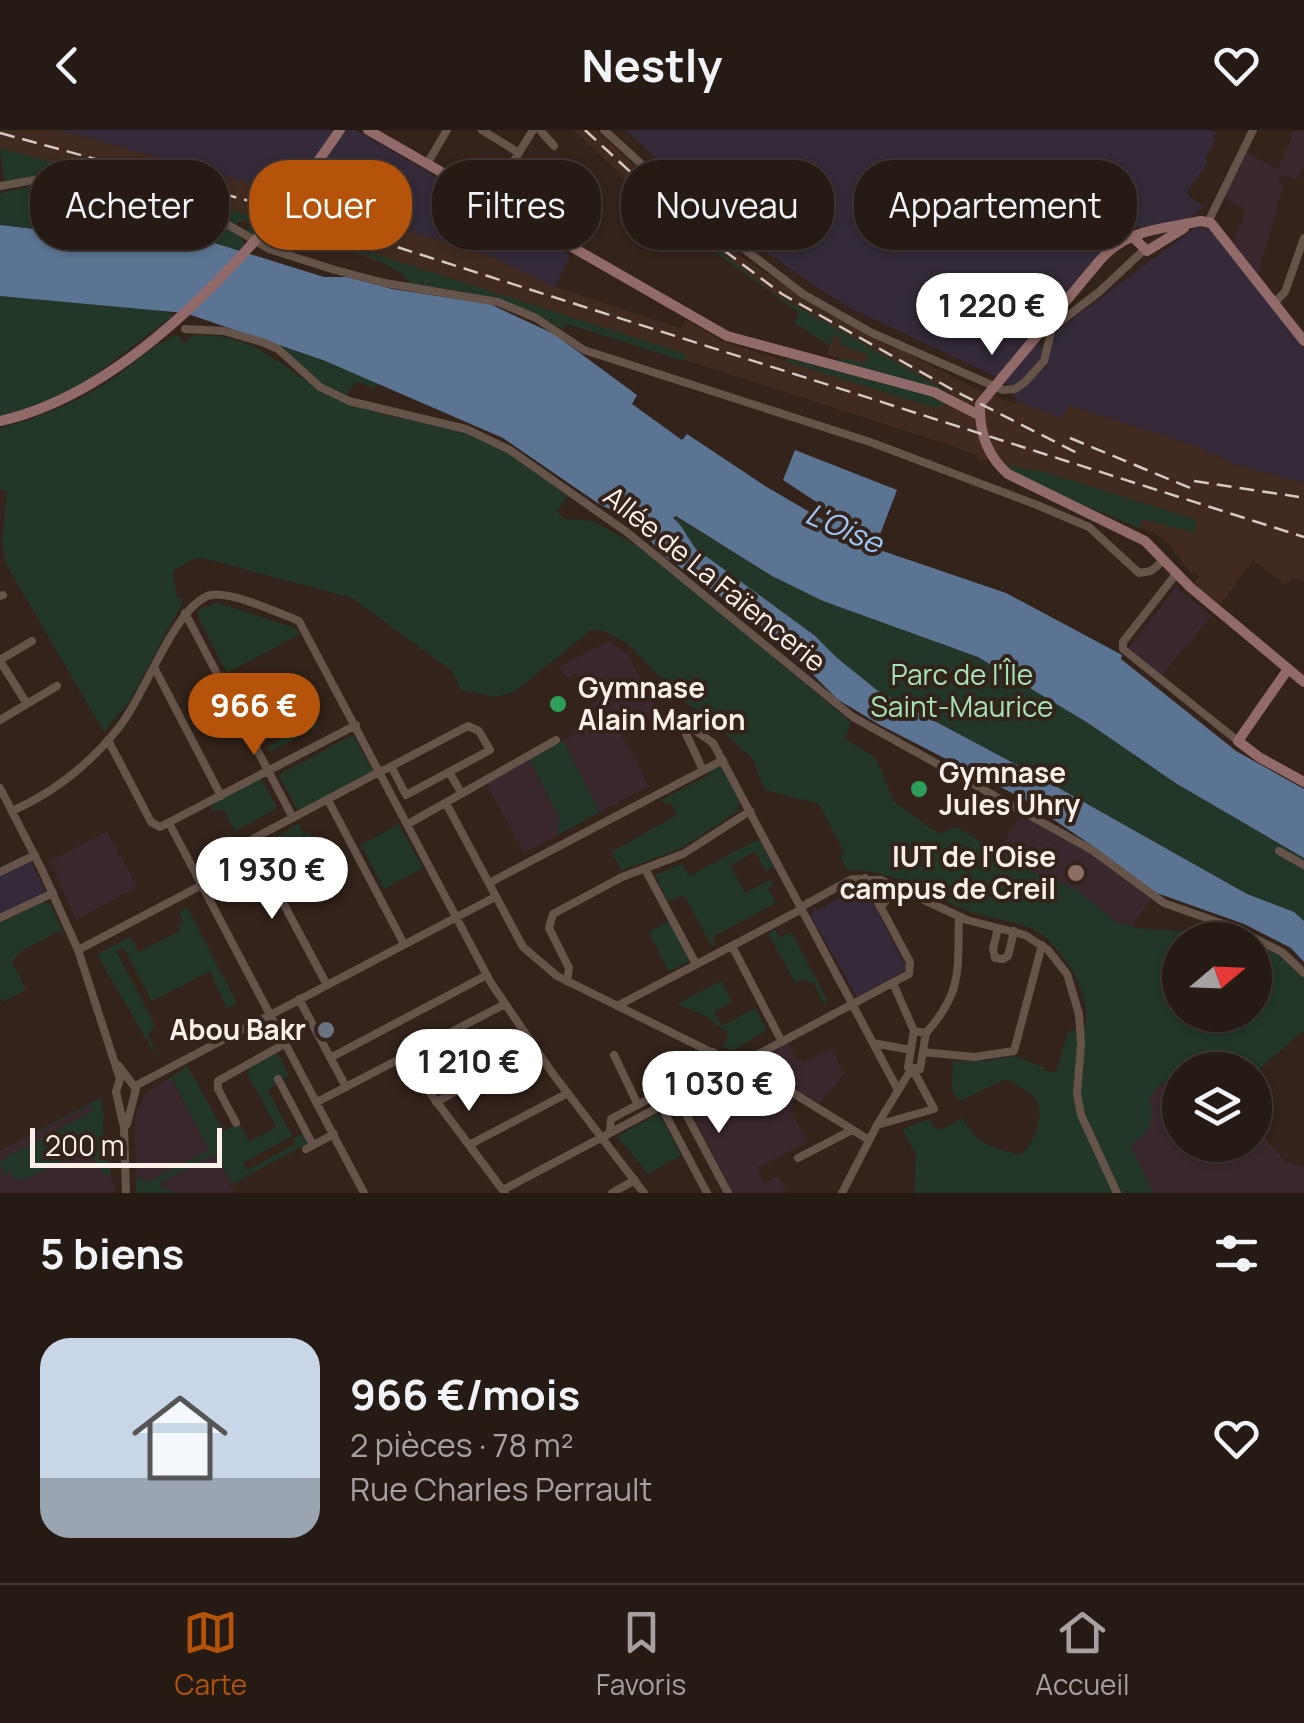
<!DOCTYPE html>
<html lang="fr">
<head>
<meta charset="utf-8">
<style>
	body { margin:0; font-family:Manrope,sans-serif; background:#2e231d; color:#f1f3f6; height:100vh; display:flex; flex-direction:column; font-size:38px; white-space:nowrap }
	* { box-sizing:border-box; margin:0 }
	p { font-size:32px; color:#a4a1a0 }
	.icon { flex:none; width:55px; height:55px; fill:none; stroke:currentColor; stroke-width:2; stroke-linecap:round; stroke-linejoin:round }
	.map { position:relative; height:1063px; overflow:hidden }
	.panel { display:flex; flex-direction:column; background:#261a14; flex:1 }
	.panel>* { flex:none }
	.top-card { position:absolute; left:30px; top:30px; width:1245px; height:90px; display:flex; gap:20px }
	.needle { width:65px; rotate:71deg }
	.buttons { position:absolute; left:1162px; top:792px; display:grid; gap:20px }
	.buttons a { display:grid; place-items:center; width:110px; height:110px; border-radius:50%; background:#261a14; box-shadow:0 2px 8px #0004,0 0 0 2px #423834; font-size:50px }
	.scale { position:absolute; left:30px; bottom:25px; width:192px; box-sizing:border-box; padding-left:10px; border:5px solid #fbf0ea; border-top:0; font-size:28px; line-height:35px; white-space:nowrap; color:#fbf0ea; -webkit-text-stroke:8px #33231a; paint-order:stroke }
	.price { position:absolute; translate:-50% -85px; padding:0 22px; border-radius:35px; background:#fff; color:#222; font-size:32px; line-height:65px; filter:drop-shadow(0 2px 5px #0008) }
	.price::after { content:''; position:absolute; left:50%; top:60px; width:30px; height:22px; margin-left:-15px; background:inherit; clip-path:polygon(0 0,100% 0,50% 100%) }
	.price.on { background:#b45309; color:#fff }
	ul { padding:0; list-style:none }
	li { display:flex; align-items:center; gap:30px; height:250px; padding:0 40px }
	li+li { border-top:2px solid #423834 }
	li span { display:grid; place-items:center; flex:none; width:280px; height:200px; border-radius:30px; color:#555 }
	li>.icon { margin-inline-start:auto }
	span .icon { width:120px; height:120px; fill:#fffc; stroke-width:1 }
	li b { font-size:42px }
	h2 { display:flex; justify-content:space-between; align-items:center; height:120px; padding:0 40px; font-size:42px }
	.pill { padding:0 35px; border-radius:40px; background:#261a14; box-shadow:0 2px 8px #0004,0 0 0 2px #423834; font-size:35px; line-height:90px }
	.pill.on { background:#b45309; color:#fff }
	header { display:flex; justify-content:space-between; align-items:center; height:130px; padding:0 40px; background:#261a14; font-size:45px; font-weight:700 }
	.tabs { display:flex; justify-content:space-around; align-items:center; height:140px; border-top:2px solid #423834; background:#261a14; font-size:28px; color:#a4a1a0 }
	.tabs a { display:grid; justify-items:center; gap:5px }
	.tabs .on { color:#b45309 }
	.map>svg:first-child { display:block }
	.built { fill:#412b20 }
	.industrial { fill:#342a39 }
	.education { fill:#3b282f }
	.green { fill:#223728 }
	.water { fill:#5b7493 }
	.lines { fill:none; stroke-linecap:round; stroke-linejoin:round }
	.street { stroke:#66544a; stroke-width:8 }
	.secondary { stroke:#926a69; stroke-width:10 }
	.rail { stroke:#d5c9c3; stroke-width:2.5; stroke-dasharray:15 8; stroke-linecap:butt }
	.leisure-dot { fill:#2e9e5b; stroke:#33231a; stroke-width:4 }
	.education-dot { fill:#8d6e63; stroke:#33231a; stroke-width:4 }
	.worship-dot { fill:#6b7280; stroke:#33231a; stroke-width:4 }
	.labels { text-anchor:middle; stroke-width:8; stroke-linejoin:round; paint-order:stroke }
	.street-label { font-size:28px; fill:#fbf0ea; stroke:#33231a }
	.park-label { font-size:28px; fill:#a5e3b8; stroke:#33231a }
	.poi-label { font-size:28px; font-weight:bold; fill:#fbf0ea; stroke:#33231a; text-anchor:start }
	.water-label { font-size:30px; font-style:italic; fill:#9cc7fb; stroke:#33231a }
</style>
</head>
<body>
<header><svg class="icon" aria-label="back" viewBox="0 0 24 24"><path d="M15 5l-7 7 7 7"/></svg>Nestly<svg class="icon" aria-label="heart" viewBox="0 0 24 24"><path d="M12 20l-8-8c-3-5 5-10 8-4 3-6 11-1 8 4z"/></svg></header>
<div class="map">
<svg width="1304" height="1063" viewBox="0 0 1304 1063">
	<rect width="100%" height="100%" fill="#33231a"/>
	<path class="built" d="M0 0H60L303 68 492 127 556 157 680 198 686 190 722 211 743 218 920 272 947 273 951 263 923 246 827 225 830 215 795 193 799 183 678 95 668 86 670 82 661 74 658 77 634 57 574 0H596L671 70 740 126 820 178 895 220 897 218 985 263 1015 274 1017 271 1068 274 1203 318 1210 325 1214 322 1231 333 1304 353V451L1292 447 1285 455 1253 430 1220 475 1194 453 1199 447 1195 442 1192 444 1163 408 1015 337 987 329 979 332 975 325 953 316 352 123 0 24Z"/>
	<path class="industrial" d="M60 0H356L570 125 555 157 492 127 303 68Z
		M626 0H1211L1216 3 1213 7 1216 9 1205 29 1208 32 1186 63 1204 77 1189 89 1134 98 1116 106 1060 169 1052 171 1053 177 1043 178 1023 202 1047 221 1041 236 1046 239 1055 202 1196 97 1210 99 1304 219V353L1230 333 1214 322 1211 326 1203 318 1068 275 1062 288 1017 271 1005 251 852 179 821 160 768 123V119L686 55Z
		M29 727 48 766 0 789V742Z
		M860 754 865 757 907 839 857 867 811 786 815 777 818 781Z"/>
	<path class="education" d="M1294 0 1304 1V38L1298 49 1280 45 1278 52 1284 54 1258 145 1233 112 1246 79 1224 68 1247 23 1278 40Z
		M1176 457 1211 486 1162 545 1129 518Z
		M609 511 628 525 660 584 622 605 649 656 600 682 563 611 600 589 576 543 566 548 559 537Z
		M529 628 559 687 558 705 524 723 485 651Z
		M1021 685 1089 722 1151 769 1132 795 1118 793 996 725Z
		M107 701 137 757 76 790 55 742 57 739 49 732Z
		M788 913 797 929 805 932 831 918 844 943 820 973 757 938V929Z
		M734 941 755 948 795 970 790 980 807 1012 757 1038 764 1053 778 1046 787 1063H730L727 1050 685 972V967Z
		M1180 947V1015H1255V997L1286 1033 1304 1037V1063H1124L1117 949Z
		M165 951H172L210 1020 145 1054 141 1047 136 1050 135 987 145 964Z
		M100 968 104 987 102 1015 110 1026V1044L116 1063H0V1021Z
		M213 1025 217 1027 235 1063H179L161 1057V1053Z"/>
	<path class="green" d="M0 18 267 90 252 106 245 102 251 92 241 90 236 95 226 85 126 58 74 48 69 42 62 48 4 51Z
		M36 55 100 59 155 75 160 102H167C193 76 223 86 245 113L239 121 211 112 150 108C139 81 109 76 84 88 74 92 65 101 55 101 38 102 18 97 0 95V63Z
		M670 82 773 163 949 262 838 233 839 228 865 233 867 224 840 215 842 208 834 206 830 215 795 193 799 183 678 95 668 86Z
		M278 93 686 224 684 231 567 194 563 199C517 171 465 158 411 155 396 126 305 108 272 98Z
		M0 166 160 180 174 185 83 254 50 271 0 287Z
		M178 205 185 214 194 205C270 203 289 253 352 275 390 289 433 292 472 304 507 314 539 344 568 366L557 381 565 389 593 391 643 419 851 592 845 609 876 628 894 672 939 704 956 697 1026 739 1074 758 1118 793 1132 795 1135 798 1206 803 1212 810H1180V885H1255V813L1280 826 1304 848V904L1301 902 1255 943V940H1180V962L1163 952 1149 968 1152 978 1150 998 1131 1016 1153 1063H914L916 1024 902 999 930 989 934 997 941 1000 962 988C976 1014 993 1018 1020 1025 1035 1013 1047 984 1034 967 1028 959 1014 954 1006 949L959 971 952 958 953 931H986L1014 926 1043 937 1044 941 1056 942 1068 902 1085 895C1093 866 1062 817 1038 802 1021 792 997 790 978 784 933 770 897 738 847 740L840 727 845 724 819 674 765 660 752 628 709 588 682 570 627 513 604 501 591 500 514 562 495 567 461 560 452 541 352 468 203 428 193 429 173 441 177 466 183 471 131 569 104 602 6 434 2 412 7 361 0 359V298C42 287 78 272 114 248 136 233 153 214 178 205Z
		M269 208 378 252 377 256 373 258 359 252 354 253 346 267 320 257 270 213Z
		M787 228 936 267 947 273 935 277 919 273 785 231Z
		M1003 334 1048 343 1197 390 1194 403 1142 389 1139 398 1022 349Z
		M674 386 772 446 823 471 978 527 1088 593 1177 654 1304 728V791L1294 782 1247 764 1034 644 878 561 835 527 814 505 696 419Z
		M218 473 295 498 300 504 227 543 197 485 201 478Z
		M292 544 319 596 270 622 267 618 280 610 255 563Z
		M353 605 373 642 298 682 279 645Z
		M563 611 600 682 558 705 559 687 529 628Z
		M720 636 740 673 737 682 678 720 622 740 611 722 677 685 671 672 666 674 661 670 709 645 710 638Z
		M261 648 277 678 235 701 224 680 211 681 212 674Z
		M299 694 304 705 310 702 333 748 292 769 290 764 324 746 312 722 276 740 262 714Z
		M399 694 423 738 384 759 361 715Z
		M755 711H760L774 736 766 741 755 722 730 735 745 763 770 750 773 755 768 759 776 773 712 807 716 815 712 817 684 765 668 772 655 745 682 734 689 746Z
		M41 773H50L64 804 57 802 21 821 12 832 26 860 3 872 0 865V793Z
		M187 777 237 873 227 878 210 841 152 871 124 818 116 821 155 895 148 905 160 932 97 825 130 807 139 822 180 801 178 795 184 792 179 782Z
		M669 791 690 830 669 842 649 802Z
		M775 800 780 808 791 802 827 869 825 876 813 851 809 853 806 848 795 853 770 806 766 805Z
		M721 851 732 872 714 882 722 896 755 878 767 900 733 921 723 917 728 903 706 886 677 874Z
		M278 923 289 945 268 960 292 1006 243 1033 247 1040 295 1014 293 1009 304 1003 309 1013 232 1054 218 1028 213 1025 161 1053V1057L179 1063H136V1050L141 1046 146 1053 209 1020 173 951H165L188 936 223 1001 239 993 249 1012 276 997 247 943 250 937Z
		M100 968C106 984 101 996 103 1012 104 1024 110 1027 110 1044L106 1047 91 1025 83 1027 80 1022 21 1052 19 1048 14 1050 10 1042 4 1045 0 1031 93 981V978L90 976 0 1021Z
		M659 983 681 1025 648 1044 617 1006Z"/>
	<path class="water" d="M98 83C122 81 140 85 150 108L211 112 324 147H347L392 159 490 174 554 204 637 265 632 274 682 310 687 304 765 356 830 394 835 387 830 381 783 350 795 320 897 360 879 407 844 393 840 400 874 418 1006 463 1122 525 1121 529 1236 621 1304 659V728L1177 654 1088 593 978 527 823 471 772 446 676 386 673 388C682 394 688 409 696 419L814 505 836 527 878 561 1034 644 1247 764 1294 782 1304 791V832L1291 818 1244 794 1154 762 1097 719 1022 668 880 595 837 569 774 505 660 423 638 393 599 374 503 308 323 230 185 183 0 166V95L59 102Z"/>
	<g class="lines">
		<path class="street" d="M482 0 519 23
			M540 0 554 16
			M604 0 683 72 803 164 872 203 1003 260 1015 259 1025 252 1044 231 1052 198 1099 162 1144 120
			M427 34 447 0
			M0 56 40 49 94 54 215 87 269 119 335 140 385 153 498 172 536 188 584 220 870 312 1037 375 1089 397 1139 443 1151 441 1164 430
			M490 70 533 0
			M1208 92 1253 0
			M1274 173 1285 162 1304 108
			M185 199 224 201 262 212 278 219 320 257 349 271 466 299 510 320 628 403 853 587 1092 720 1164 773 1232 797 1282 822 1304 843
			M1176 444 1123 512V519L1238 611
			M0 466 3 465
			M185 483 293 688
			M0 530 32 511
			M0 531 27 574
			M155 539 221 666
			M679 589 703 640
			M0 590 57 556
			M659 594 679 589 713 613 898 960
			M108 610 151 692 160 697 356 595
			M391 636 406 665 449 642
			M386 639 468 596 479 601 490 620 449 642 459 659
			M0 658 42 740 78 820 120 949 116 962 124 997 126 1063
			M328 670 404 814
			M446 673 523 817 557 846 790 961 869 1010
			M12 681C55 662 91 633 120 596 145 565 176 473 211 465 231 461 279 483 299 491L491 853 553 944 644 1063
			M169 693 364 1063
			M408 694 556 610
			M250 711 327 855
			M1279 721 1304 735
			M645 739 696 834
			M194 740 383 640
			M0 742 35 725
			M489 753 723 630
			M801 777 852 749 881 750 967 790 1025 805 1048 820 1067 844 1079 884 1081 914 1077 964 1081 985 1117 1063
			M880 777 899 757
			M0 788 53 763
			M998 798 993 819 995 828 1003 829 1008 826 1014 801
			M732 816 782 912
			M78 820 202 755
			M567 851 569 838 549 798 553 784 622 747 683 724 750 681
			M893 853 914 901
			M299 869 346 957
			M617 876 802 779
			M914 901 926 903 920 939 908 937Z
			M926 903C964 860 957 840 959 787
			M873 913 911 920
			M923 922 974 927 1014 921 1042 815
			M614 925 638 975
			M403 927 505 1063
			M330 928 487 845
			M118 935 136 959 127 994
			M278 949 313 1015
			M135 956 495 767
			M677 967 728 1063
			M317 972 505 874
			M436 972 535 919
			M661 976 707 1063
			M236 993 218 959V951L286 913
			M610 1002 611 989 701 941 713 922
			M469 1015 568 963
			M306 1019 334 1004
			M798 1028 852 1000
			M503 1060 909 844 910 832 865 748
			M612 1063 635 1050
			M842 1063 875 999 877 995 912 938 934 979 877 995"/>
		<path class="secondary" d="M368 0 727 206 934 262 977 284
			M1126 108H1134L1147 121 1184 98
			M1304 211 1211 93 1201 91C1163 99 1129 98 1101 129L980 274C979 298 985 324 1008 344L1145 411 1190 457 1304 552
			M0 291C135 261 265 110 340 0
			M1288 539 1238 611 1259 627 1304 652"/>
		<path class="rail" d="M585 0 677 85 782 164 953 260 1081 325
			M0 3 275 78 1304 407
			M1070 308 1195 360
			M1194 351 1299 367"/>
	</g>
	<g class="leisure-dot">
		<circle cx="558" cy="574" r="10"/>
		<circle cx="919" cy="659" r="10"/>
	</g>
	<circle class="education-dot" cx="1076" cy="743" r="10"/>
	<circle class="worship-dot" cx="326" cy="900" r="10"/>
	<g class="labels">
		<g class="street-label">
			<text transform="translate(715 449) rotate(39)" y="10">Allée de La Faïencerie</text>
		</g>
		<g class="park-label">
			<text x="962" y="555">Parc de l'Île<tspan x="962" dy="32">Saint-Maurice</tspan></text>
		</g>
		<g class="poi-label">
			<text x="578" y="568">Gymnase<tspan x="578" dy="32">Alain Marion</tspan></text>
			<text x="939" y="653">Gymnase<tspan x="939" dy="32">Jules Uhry</tspan></text>
			<text x="1056" y="737" text-anchor="end">IUT de l'Oise<tspan x="1056" dy="32">campus de Creil</tspan></text>
			<text x="306" y="910" text-anchor="end">Abou Bakr</text>
		</g>
		<g class="water-label">
			<text transform="translate(844 399) rotate(24)" y="10">L'Oise</text>
		</g>
	</g>
</svg>
<div class="buttons">
<a><svg class="needle" viewBox="-14 -14 28 28"><path d="M0-13l5 13h-10z" fill="#e53935"/><path d="M0 13l5-13h-10z" fill="#a4a1a0"/></svg></a>
<a><svg class="icon" aria-label="layers" viewBox="0 0 24 24"><path d="M12 4l9 5-9 5-9-5zM3 14l9 5 9-5"/></svg></a>
</div>
<div class="scale">200 m</div>
<b class="price" style="left:992px;top:228px">1 220 €</b>
<b class="price on" style="left:254px;top:628px">966 €</b>
<b class="price" style="left:272px;top:792px">1 930 €</b>
<b class="price" style="left:469px;top:984px">1 210 €</b>
<b class="price" style="left:719px;top:1006px">1 030 €</b>
<div class="top-card">
<a class="pill">Acheter</a>
<a class="pill on">Louer</a>
<a class="pill">Filtres</a>
<a class="pill">Nouveau</a>
<a class="pill">Appartement</a>
</div>
</div>
<section class="panel">
<h2>5 biens<svg class="icon" aria-label="filters" viewBox="0 0 24 24"><path d="M4 7h16M4 17h16"/><circle cx="9" cy="7" r="2"/><circle cx="15" cy="17" r="2"/></svg></h2>
<ul>
<li><span style="background:linear-gradient(#c9d6e8 70%,#9aa5b1 0)"><svg class="icon" aria-label="home" viewBox="0 0 24 24"><path d="M3 11l9-7 9 7M6 9v11h12V9"/></svg></span><div><b>966 €/mois</b><p>2 pièces · 78 m²</p><p>Rue Charles Perrault</p></div><svg class="icon" aria-label="heart" viewBox="0 0 24 24"><path d="M12 20l-8-8c-3-5 5-10 8-4 3-6 11-1 8 4z"/></svg></li>
</ul>
</section>
<nav class="tabs">
<a class="on"><svg class="icon" aria-label="map" viewBox="0 0 24 24"><path d="M3 6l6-2 6 2 6-2v14l-6 2-6-2-6 2zM9 4v14M15 6v14"/></svg>Carte</a>
<a><svg class="icon" aria-label="saved" viewBox="0 0 24 24"><path d="M7 4h10v16l-5-4-5 4z"/></svg>Favoris</a>
<a><svg class="icon" aria-label="home" viewBox="0 0 24 24"><path d="M3 11l9-7 9 7M6 9v11h12V9"/></svg>Accueil</a>
</nav>
</body>
</html>
